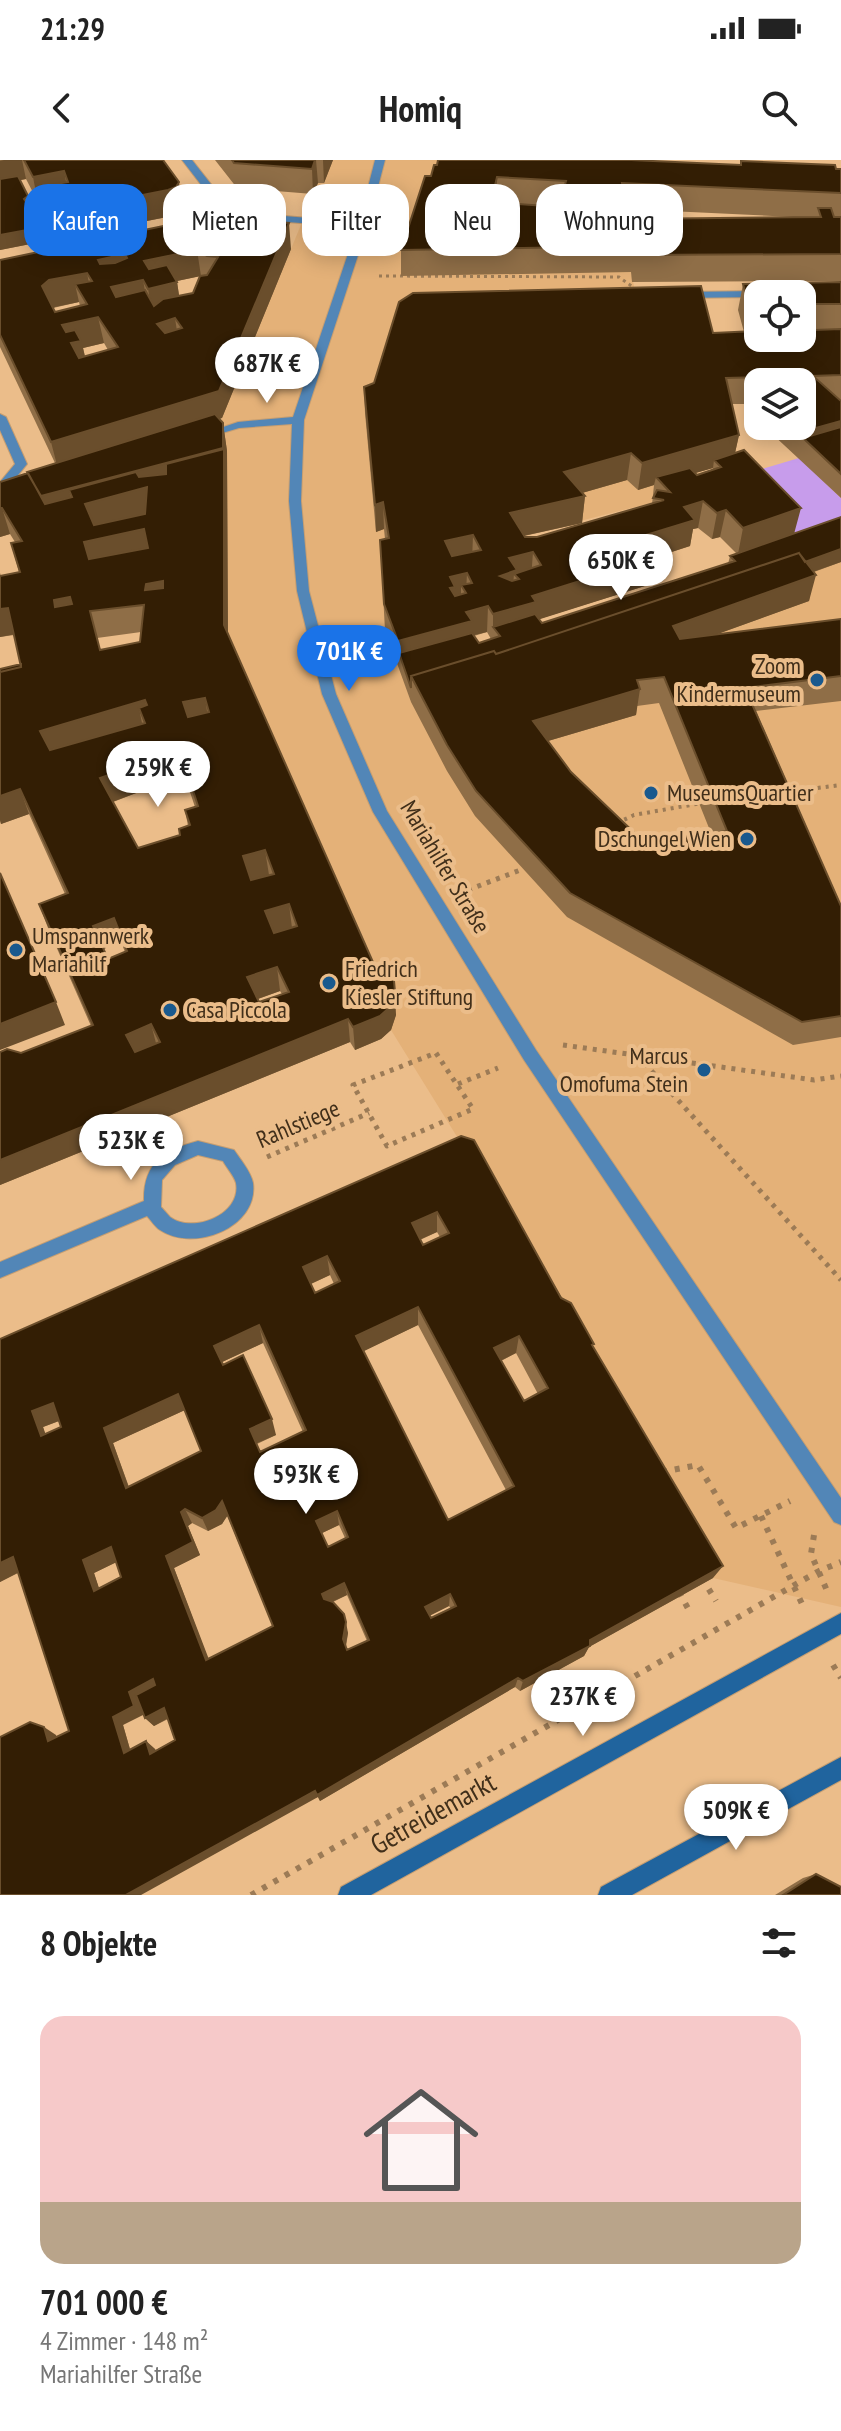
<!DOCTYPE html>
<html lang="de">
<head>
<meta charset="utf-8">
<style>
	body { margin:0; font-family:"PT Sans Narrow",sans-serif; background:#f2f2f2; color:#222; height:100vh; display:flex; flex-direction:column; font-size:30px; white-space:nowrap }
	* { box-sizing:border-box; margin:0 }
	p { font-size:26px; color:#767676 }
	.icon { flex:none; width:44px; height:44px; fill:none; stroke:currentColor; stroke-width:2; stroke-linecap:round; stroke-linejoin:round }
	.map { position:relative; height:1735px; overflow:hidden }
	.details { display:flex; flex-direction:column; background:#fff; flex:1 }
	.details>* { flex:none }
	.hud { position:absolute; left:24px; top:24px; width:794px; height:72px; display:flex; gap:16px }
	.fabs { position:absolute; left:744px; top:120px; display:grid; gap:16px }
	.fabs a { display:grid; place-items:center; width:72px; height:72px; border-radius:16px; background:#fff; box-shadow:0 4px 20px #0003; font-size:40px }
	.price { position:absolute; translate:-50% -68px; padding:0 18px; border-radius:28px; background:#fff; color:#222; font-size:26px; line-height:52px; filter:drop-shadow(0 2px 4px #0008) }
	.price::after { content:''; position:absolute; left:50%; top:48px; width:24px; height:18px; margin-left:-12px; background:inherit; clip-path:polygon(0 0,100% 0,50% 100%) }
	.price.current { background:#1a73e8; color:#fff }
	ul { padding:0; list-style:none }
	li { display:grid; align-content:center; gap:16px; height:424px; padding:0 40px }
	li span { display:grid; place-items:center; height:248px; border-radius:24px; color:#555 }
	li>.icon { margin-inline-start:auto }
	span .icon { width:144px; height:144px; fill:#fffc; stroke-width:1 }
	li b { font-size:34px }
	h2 { display:flex; justify-content:space-between; align-items:center; height:96px; padding:0 40px; font-size:34px }
	.chip { padding:0 28px; border-radius:24px; background:#fff; box-shadow:0 4px 20px #0003; font-size:28px; line-height:72px }
	.chip.current { background:#1a73e8; color:#fff }
	.status { display:flex; justify-content:space-between; align-items:center; height:56px; padding:0 40px; background:#fff; direction:ltr }
	.status svg { height:22px; fill:currentColor }
	header { display:flex; justify-content:space-between; align-items:center; height:104px; padding:0 40px; background:#fff; font-size:36px; font-weight:700 }
	.map>svg:first-child { display:block }
	.built { fill:#e4b178 }
	.green { fill:#c79ceb }
	.lines { fill:none; stroke-linecap:round; stroke-linejoin:round }
	.minor-casing { stroke:#c69e71; stroke-width:2 }
	.secondary-casing { stroke:#c69e71; stroke-width:2 }
	.path-far3 { stroke:#9c7b56; stroke-width:3; stroke-dasharray:3 4; stroke-linecap:butt }
	.path-far2 { stroke:#9c7b56; stroke-width:4; stroke-dasharray:3 5; stroke-linecap:butt }
	.path-far1 { stroke:#9c7b56; stroke-width:5; stroke-dasharray:4 6; stroke-linecap:butt }
	.path { stroke:#9c7b56; stroke-width:6; stroke-dasharray:5 8; stroke-linecap:butt }
	.minor { fill:#5286b7; fill-rule:evenodd }
	.secondary { fill:#20649e; fill-rule:evenodd }
	.wall { fill:#8f6e47; fill-rule:evenodd }
	.shaded-wall { fill:#6a4e2c }
	.building { fill:#331e04; stroke:#6a4e2c; stroke-width:2; fill-rule:evenodd }
	.poi-dot { fill:#19598e; stroke:#ebbd8a; stroke-width:3 }
	.labels { text-anchor:middle; stroke-width:8; stroke-linejoin:round; paint-order:stroke }
	.poi-label { font-size:24px; fill:#412f1a; stroke:#ebbd8a; text-anchor:start }
	.street-label { font-size:24px; fill:#412f1a; stroke:#ebbd8a }
	.near-street-label { font-size:28px; fill:#412f1a; stroke:#ebbd8a }
</style>
</head>
<body>
<div class="status"><b>21:29</b><svg viewBox="0 0 49 12"><path d="M0 12V9h3v3zM5 12V6h3v6zM10 12V3h3v9zM15 12V0h3v12zM26 1h20v11H26zM47 4h2v5h-2z"/></svg></div>
<header><svg class="icon" aria-label="back" viewBox="0 0 24 24"><path d="M15 5l-7 7 7 7"/></svg>Homiq<svg class="icon" aria-label="search" viewBox="0 0 24 24"><circle cx="10" cy="10" r="6"/><path d="M15 15l6 6"/></svg></header>
<div class="map">
<svg width="841" height="1735" viewBox="0 0 841 1735">
	<rect width="100%" height="100%" fill="#ebbd8a"/>
	<path class="built" d="M333 0H441L485 42 563 47 631 112 673 304 651 343 474 388 397 501 411 542 841 402V1447L713 1418 472 1001 391 870 228 491 227 291 219 282 222 258 318 23H324Z"/>
	<path class="green" d="M799 298 841 338V365L799 378 738 316Z"/>
	<g class="lines">
		<defs>
			<path id="minor" d="M182 0H192L236 56 259 54 359 62 375 0H385L368 65 304 260 301 341 309 431 336 534 387 651 536 890 841 1338V1365L834 1362 524 900 373 652 322 534 297 431 289 341 292 264 239 268 206 278 200 275 238 262 293 257 357 67 259 60 206 64V60L226 57Z
				M758 131 763 134H758V137L682 138 677 135 682 132Z
				M0 254 6 257 27 304 5 331 1 332 0 322 15 304 0 270Z
				M198 981 234 990C240 999 251 1012 253 1023 259 1067 194 1093 160 1070 155 1067 151 1060 147 1056L0 1118V1102L144 1041C143 1003 164 990 198 981ZM198 995 223 1001C227 1008 234 1016 236 1023 242 1055 192 1074 170 1057 167 1054 164 1050 161 1047L162 1020 175 1005Z"/>
			<path id="secondary" d="M841 1453V1474L371 1735H338L341 1727Z
				M841 1597V1620L632 1735H598L601 1727Z"/>
		</defs>
		<use href="#minor" class="minor-casing"/>
		<use href="#secondary" class="secondary-casing"/>
		<path class="path-far3" d="M379 116 619 117 637 130"/>
		<path class="path-far2" d="M786 632 841 625
			M617 663 634 655 702 643"/>
		<path class="path-far1" d="M468 730 523 709
			M563 885 814 920 841 916
			M436 893 473 949 387 986 353 925Z
			M638 896 841 1120
			M458 924 498 908
			M267 997 369 953"/>
		<path class="path" d="M662 1312 698 1305 736 1368 790 1341
			M761 1356 803 1446
			M814 1375 811 1394 828 1433
			M702 1418 716 1441
			M679 1432 691 1454
			M833 1505 841 1518
			M251 1735 819 1411 841 1402"/>
		<use href="#minor" class="minor"/>
		<use href="#secondary" class="secondary"/>
	</g>
	<path class="wall" d="M0 0H163L182 48 179 53 172 56 0 90ZM26 19 37 40 29 41 20 20Z
		M215 0H333L324 23H318L313 34 237 28Z
		M741 1 841 9V121L632 122 631 112 401 116V90L431 16 437 5H740ZM627 49 793 57 628 59Z
		M197 59 291 89 222 258 219 259 223 263 227 291 228 474 396 855 391 870 381 879 355 890 350 882 0 1025V892L21 893 91 866 48 768 39 744 65 734 29 654 1 664 0 660V509L21 504 14 475 0 477V413L1 416 19 412 11 383 15 382 10 374 0 377V322L55 303 0 187V100ZM200 116 193 133 179 136 177 121ZM79 142 80 146 55 152 53 148ZM104 183 108 190 85 196 83 188ZM141 472 140 482 100 490 97 478ZM157 625 161 633 188 626 195 647 185 650 188 666 180 675 138 688 113 642ZM121 782 125 792 108 799 103 789ZM280 831 282 834 259 842 258 839Z
		M841 122V338L770 272 768 266H802V222H758V244H732L739 275 735 293 795 373 841 357V402L814 412 809 441 717 474 841 459V541L756 551 841 746V877L793 885 567 757 475 656 447 611 411 542 385 470 380 380 385 379 384 369 376 372 365 253 364 227 713 173 744 172 738 150 743 124ZM713 308 712 310 697 315 695 313ZM627 320 638 330 654 325 652 344 537 377 524 376 582 363 585 336 582 333ZM698 368 712 379 720 377 736 393 730 396 728 404 542 463 539 459 648 425 653 398 690 386 693 369ZM487 472 491 479 479 483 474 476ZM659 543 711 673 644 682 571 612 548 581 636 555 637 546Z
		M461 976 593 1187 713 1418 589 1487 584 1496 520 1531 515 1527 320 1641 318 1637 0 1735 56 1575V1577L69 1571 18 1413 0 1422V1179ZM437 1072 440 1077 423 1085 420 1080ZM330 1115 334 1124 315 1133 311 1124ZM418 1165 506 1330 448 1360 363 1191ZM263 1183 303 1272 260 1292 257 1284 276 1275 222 1202ZM516 1193 538 1234 524 1241 501 1201ZM185 1250 201 1291 129 1327 113 1283ZM59 1261 61 1267 45 1274 43 1267ZM227 1355 273 1466 208 1499 174 1408 200 1395 188 1366 192 1363 208 1371 222 1364ZM339 1365 345 1378 328 1387 322 1373ZM116 1402 121 1417 99 1429 94 1413ZM347 1435 367 1481 347 1490 346 1487 348 1473 333 1442ZM449 1446 451 1449 431 1458 429 1456ZM139 1542 145 1558 154 1566 168 1559 175 1580 156 1590 146 1581 130 1589 123 1565Z
		M816 1714 841 1735H775L803 1718Z"/>
	<path class="shaded-wall" d="M4 0H22L26 19 0 24V1Z
		M315 0H316L318 23 313 34 312 9Z
		M323 0H333L324 23Z
		M64 11 69 37 38 27 41 42 38 43 33 17Z
		M497 17 496 43 491 42Z
		M179 22 182 48 179 53 172 56 0 90V75L54 65 51 53Z
		M289 63 291 89 222 258 58 309 51 282 219 231Z
		M197 90 201 116 148 127 144 101Z
		M125 94 129 120 103 126 98 100Z
		M87 113 92 139 75 124 79 142 55 147 48 153 42 126 49 120Z
		M143 120 148 147 116 154 111 127Z
		M177 122 181 148 153 156 148 129Z
		M98 157 104 183 83 188 87 207 77 209 62 165Z
		M175 158 179 185 161 190 157 164Z
		M841 261V286L803 278 805 271Z
		M223 263 227 291 228 491 152 354 91 371 69 330 75 357 48 364 41 336Z
		M739 275 733 302 714 300 713 308 661 323 656 317 654 325 638 330 642 303Z
		M631 293 627 320 561 339 564 312Z
		M585 336 582 363 509 379 510 353Z
		M703 341 698 368 693 369 690 386 653 398 648 425 534 461 500 476 493 467V454L532 436 684 347Z
		M383 342 384 369 376 372 375 345Z
		M0 348H2L10 374 0 377Z
		M801 348 794 374 738 394 743 368Z
		M726 350 720 377 712 379 717 353Z
		M144 369 149 396 91 408 84 382Z
		M473 375 472 401 445 408V381Z
		M841 389V402L634 475 495 506Z
		M533 392 531 419H519L514 414 512 438 500 416 509 398Z
		M467 413 466 433 461 425V441L450 454V417Z
		M816 415 809 441 668 492 673 466Z
		M163 421 168 448 145 430 146 424Z
		M70 437 77 464 55 447 54 440Z
		M488 446 487 472 399 493 398 481 466 452Z
		M8 448 16 474 0 477V449Z
		M640 529 636 555 531 586 533 561Z
		M205 538 209 564 188 568 183 542Z
		M145 540 150 566 139 548 143 568 48 597 40 571Z
		M151 600 157 625 107 644 100 618Z
		M183 600 188 626 161 633 155 607Z
		M20 629 29 654 1 664 0 660V636Z
		M265 690 269 715 247 721 243 696Z
		M289 744 292 768 269 775 265 751Z
		M114 758 121 782 101 790 93 766Z
		M277 807 280 831 252 841 247 817Z
		M395 832 396 855 391 870 381 879 355 890 353 867Z
		M56 842 65 865 0 890V864Z
		M348 859 350 882 0 1025V1000Z
		M151 864 157 887 133 898 126 875Z
		M437 1052V1072L412 1083V1063Z
		M327 1096 330 1115 306 1126 303 1107Z
		M418 1147V1165L358 1194 356 1176Z
		M259 1165 263 1183 220 1203 214 1186Z
		M519 1176 516 1193 492 1205 494 1188Z
		M178 1234 185 1250 113 1283 134 1342 126 1328 104 1268Z
		M53 1243 64 1259 43 1267 52 1292 41 1276 32 1251Z
		M272 1259 276 1275 255 1284 250 1269Z
		M222 1341 228 1355 222 1364 208 1371 202 1358Z
		M185 1349 192 1363 188 1366 200 1395 174 1408 213 1510 206 1500 166 1396 181 1352Z
		M337 1351 339 1365 320 1374 316 1361Z
		M111 1387 121 1400 94 1413 104 1443 94 1431 83 1400Z
		M13 1397 25 1409 0 1422V1403Z
		M723 1406 713 1418 589 1487 584 1496 520 1531 523 1521 590 1480Z
		M344 1423 347 1435 325 1445 322 1434Z
		M450 1434 449 1446 425 1458V1447Z
		M346 1462 348 1473 345 1489 343 1479Z
		M518 1518 515 1527 320 1641 318 1637 141 1735H126Z
		M153 1519 162 1529 143 1555 123 1565 133 1600 124 1593 113 1557 129 1532Z
		M164 1548 172 1556 154 1566 145 1558Z
		M44 1567 56 1575 60 1589 48 1581Z
		M146 1581 155 1589 159 1601 150 1594Z"/>
	<path class="building" d="M24 0H163L179 22 176 27 168 30 51 53 38 27 68 22 64 11 33 17Z
		M232 0H315L312 9 234 3Z
		M438 0H631L741 5V1L835 5 836 9H841V33L622 23 628 59 821 57 818 48H831L834 57H841V94L635 95 634 86 401 90 425 16H431L434 5H437ZM497 17 566 21 559 47 491 42Z
		M18 16 28 36 24 39 26 42 41 39 54 65 0 75V19Z
		M223 58 289 63 219 231 51 282 0 175V100L197 59ZM197 90 207 96 218 97 207 115 200 116 193 133 163 139 154 146 145 130 116 137 111 127 143 120 148 129 177 122 167 105 149 109 144 101ZM125 94 127 98 115 103 100 104 98 100ZM87 113 92 121 75 124 87 144 55 152 42 126 49 120ZM98 157 118 187 79 198 71 183 81 181 75 170 66 172 62 165ZM175 158 182 168 165 173 157 164Z
		M841 122V144H805L814 170 841 169V215L813 216 841 241V261L805 271 799 266H802V222H768L767 217 726 218 739 275 642 303 631 293 564 312 585 336 510 353 525 377H537L664 340 653 338 657 330 670 332 656 317 690 308 697 315 721 307 714 300 744 290 801 348 743 368 726 350 717 353 703 341 684 347 695 360 636 378 653 398 532 436 536 442 493 454 488 446 466 452 472 461 398 481 384 444 380 380 389 378 383 342 375 345 364 227 374 223 399 142 413 133 701 126 713 173 756 171 743 124ZM758 134H802V178H758ZM473 375 481 390 452 396 445 381ZM533 392 541 405 514 414 519 419 512 421 500 416 517 410 509 398ZM467 413 472 423 461 425 466 433 455 436 450 428 455 427 450 417Z
		M215 254 223 263V288L41 336 27 312Z
		M841 267V314L803 278Z
		M224 289V465L376 809 385 806 394 821 395 832 390 847 380 856 353 867 348 859 0 1000V892L7 889 21 893 93 865 39 744 68 733 20 629 0 636V512L21 507 8 448 0 449V416L20 412 11 383 22 381 2 348H0V322L28 313 45 344 72 337 69 330 136 312 139 317 166 314V304ZM147 327 145 354 94 365 85 344ZM144 369 148 388 89 399 84 382ZM163 421V428L145 430 146 424ZM70 437 72 444 55 447 54 440ZM144 445 140 482 100 490 90 451ZM205 538 209 552 188 557 183 542ZM145 540 147 545 139 548 145 563 50 590 40 571ZM151 600 155 607 183 600 198 646 185 650 190 665 179 669 180 675 138 688 100 618ZM265 690 274 714 251 720 243 696ZM289 744 297 766 274 773 265 751ZM114 758 127 791 108 799 93 766ZM277 807 289 832 259 842 247 817ZM151 864 160 882 135 892 126 875Z
		M841 357V389L805 402 799 393 496 494 494 491 411 516V528L399 493 472 473 479 483 500 476 493 467 535 454 542 463 735 401 730 396Z
		M799 393 816 415 673 466 680 479 841 459V516L745 528 841 746V856L802 862 570 733 476 631 447 585 411 516 494 491 496 494ZM664 517 727 671 644 682 571 612 533 561 640 529 637 520Z
		M21 504V507L0 512V509Z
		M0 713 56 842 0 864Z
		M461 976 474 980 561 1138 571 1143 594 1184 592 1185 723 1406 590 1480V1486L523 1521 518 1518 317 1635 315 1631 126 1735H0V1577L30 1562 44 1567 48 1581 69 1571 13 1397 0 1403V1179ZM437 1052 449 1073 423 1085 412 1063ZM327 1096 340 1121 315 1133 303 1107ZM418 1147 514 1326 448 1360 356 1176ZM259 1165 306 1270 260 1292 250 1269 272 1259 243 1195 223 1205 214 1186ZM519 1176 548 1228 524 1241 494 1188ZM178 1234 201 1291 126 1328 104 1268ZM53 1243 61 1267 41 1276 32 1251ZM222 1341 273 1466 206 1500 166 1396 193 1382 181 1352 185 1349 202 1358 216 1350ZM337 1351 348 1377 328 1387 316 1361ZM111 1387 121 1417 94 1431 83 1400ZM344 1423 369 1480 347 1490 343 1479 346 1462 344 1454 333 1442 324 1439 322 1434ZM450 1434 456 1446 431 1458 425 1447ZM153 1519 155 1525 136 1535 145 1558 164 1548 175 1580 150 1594 146 1581 124 1593 113 1557 134 1546 129 1532Z
		M816 1714 841 1727V1735H783Z"/>
	<g class="poi-dot">
		<circle cx="817" cy="520" r="8"/>
		<circle cx="651" cy="633" r="8"/>
		<circle cx="747" cy="679" r="8"/>
		<circle cx="16" cy="790" r="8"/>
		<circle cx="329" cy="823" r="8"/>
		<circle cx="170" cy="850" r="8"/>
		<circle cx="704" cy="910" r="8"/>
	</g>
	<g class="labels">
		<g class="poi-label">
			<text x="801" y="514" text-anchor="end">Zoom<tspan x="801" dy="28">Kindermuseum</tspan></text>
			<text x="667" y="641">MuseumsQuartier</text>
			<text x="731" y="687" text-anchor="end">Dschungel Wien</text>
			<text x="32" y="784">Umspannwerk<tspan x="32" dy="28">Mariahilf</tspan></text>
			<text x="345" y="817">Friedrich<tspan x="345" dy="28">Kiesler Stiftung</tspan></text>
			<text x="186" y="858">Casa Piccola</text>
			<text x="688" y="904" text-anchor="end">Marcus<tspan x="688" dy="28">Omofuma Stein</tspan></text>
		</g>
		<g class="street-label">
			<text transform="translate(445 707) rotate(59)" y="8">Mariahilfer Straße</text>
			<text transform="translate(298 964) rotate(-23)" y="8">Rahlstiege</text>
		</g>
		<g class="near-street-label">
			<text transform="translate(433 1653) rotate(-29)" y="10">Getreidemarkt</text>
		</g>
	</g>
</svg>
<div class="fabs">
<a><svg class="icon" aria-label="locate" viewBox="0 0 24 24"><circle cx="12" cy="12" r="6"/><path d="M12 2v4M12 18v4M2 12h4M18 12h4"/></svg></a>
<a><svg class="icon" aria-label="layers" viewBox="0 0 24 24"><path d="M12 4l9 5-9 5-9-5zM3 14l9 5 9-5"/></svg></a>
</div>
<b class="price" style="left:267px;top:245px">687K €</b>
<b class="price" style="left:621px;top:442px">650K €</b>
<b class="price current" style="left:349px;top:533px">701K €</b>
<b class="price" style="left:158px;top:649px">259K €</b>
<b class="price" style="left:131px;top:1022px">523K €</b>
<b class="price" style="left:306px;top:1356px">593K €</b>
<b class="price" style="left:583px;top:1578px">237K €</b>
<b class="price" style="left:736px;top:1692px">509K €</b>
<div class="hud">
<a class="chip current">Kaufen</a>
<a class="chip">Mieten</a>
<a class="chip">Filter</a>
<a class="chip">Neu</a>
<a class="chip">Wohnung</a>
</div>
</div>
<section class="details">
<h2>8 Objekte<svg class="icon" aria-label="filters" viewBox="0 0 24 24"><path d="M4 7h16M4 17h16"/><circle cx="9" cy="7" r="2"/><circle cx="15" cy="17" r="2"/></svg></h2>
<ul>
<li><span style="background:linear-gradient(#f6c9c9 75%,#b9a48a 0)"><svg class="icon" aria-label="home" viewBox="0 0 24 24"><path d="M3 11l9-7 9 7M6 9v11h12V9"/></svg></span><div><b>701 000 €</b><p>4 Zimmer · 148 m²</p><p>Mariahilfer Straße</p></div></li>
</ul>
</section>
</body>
</html>
